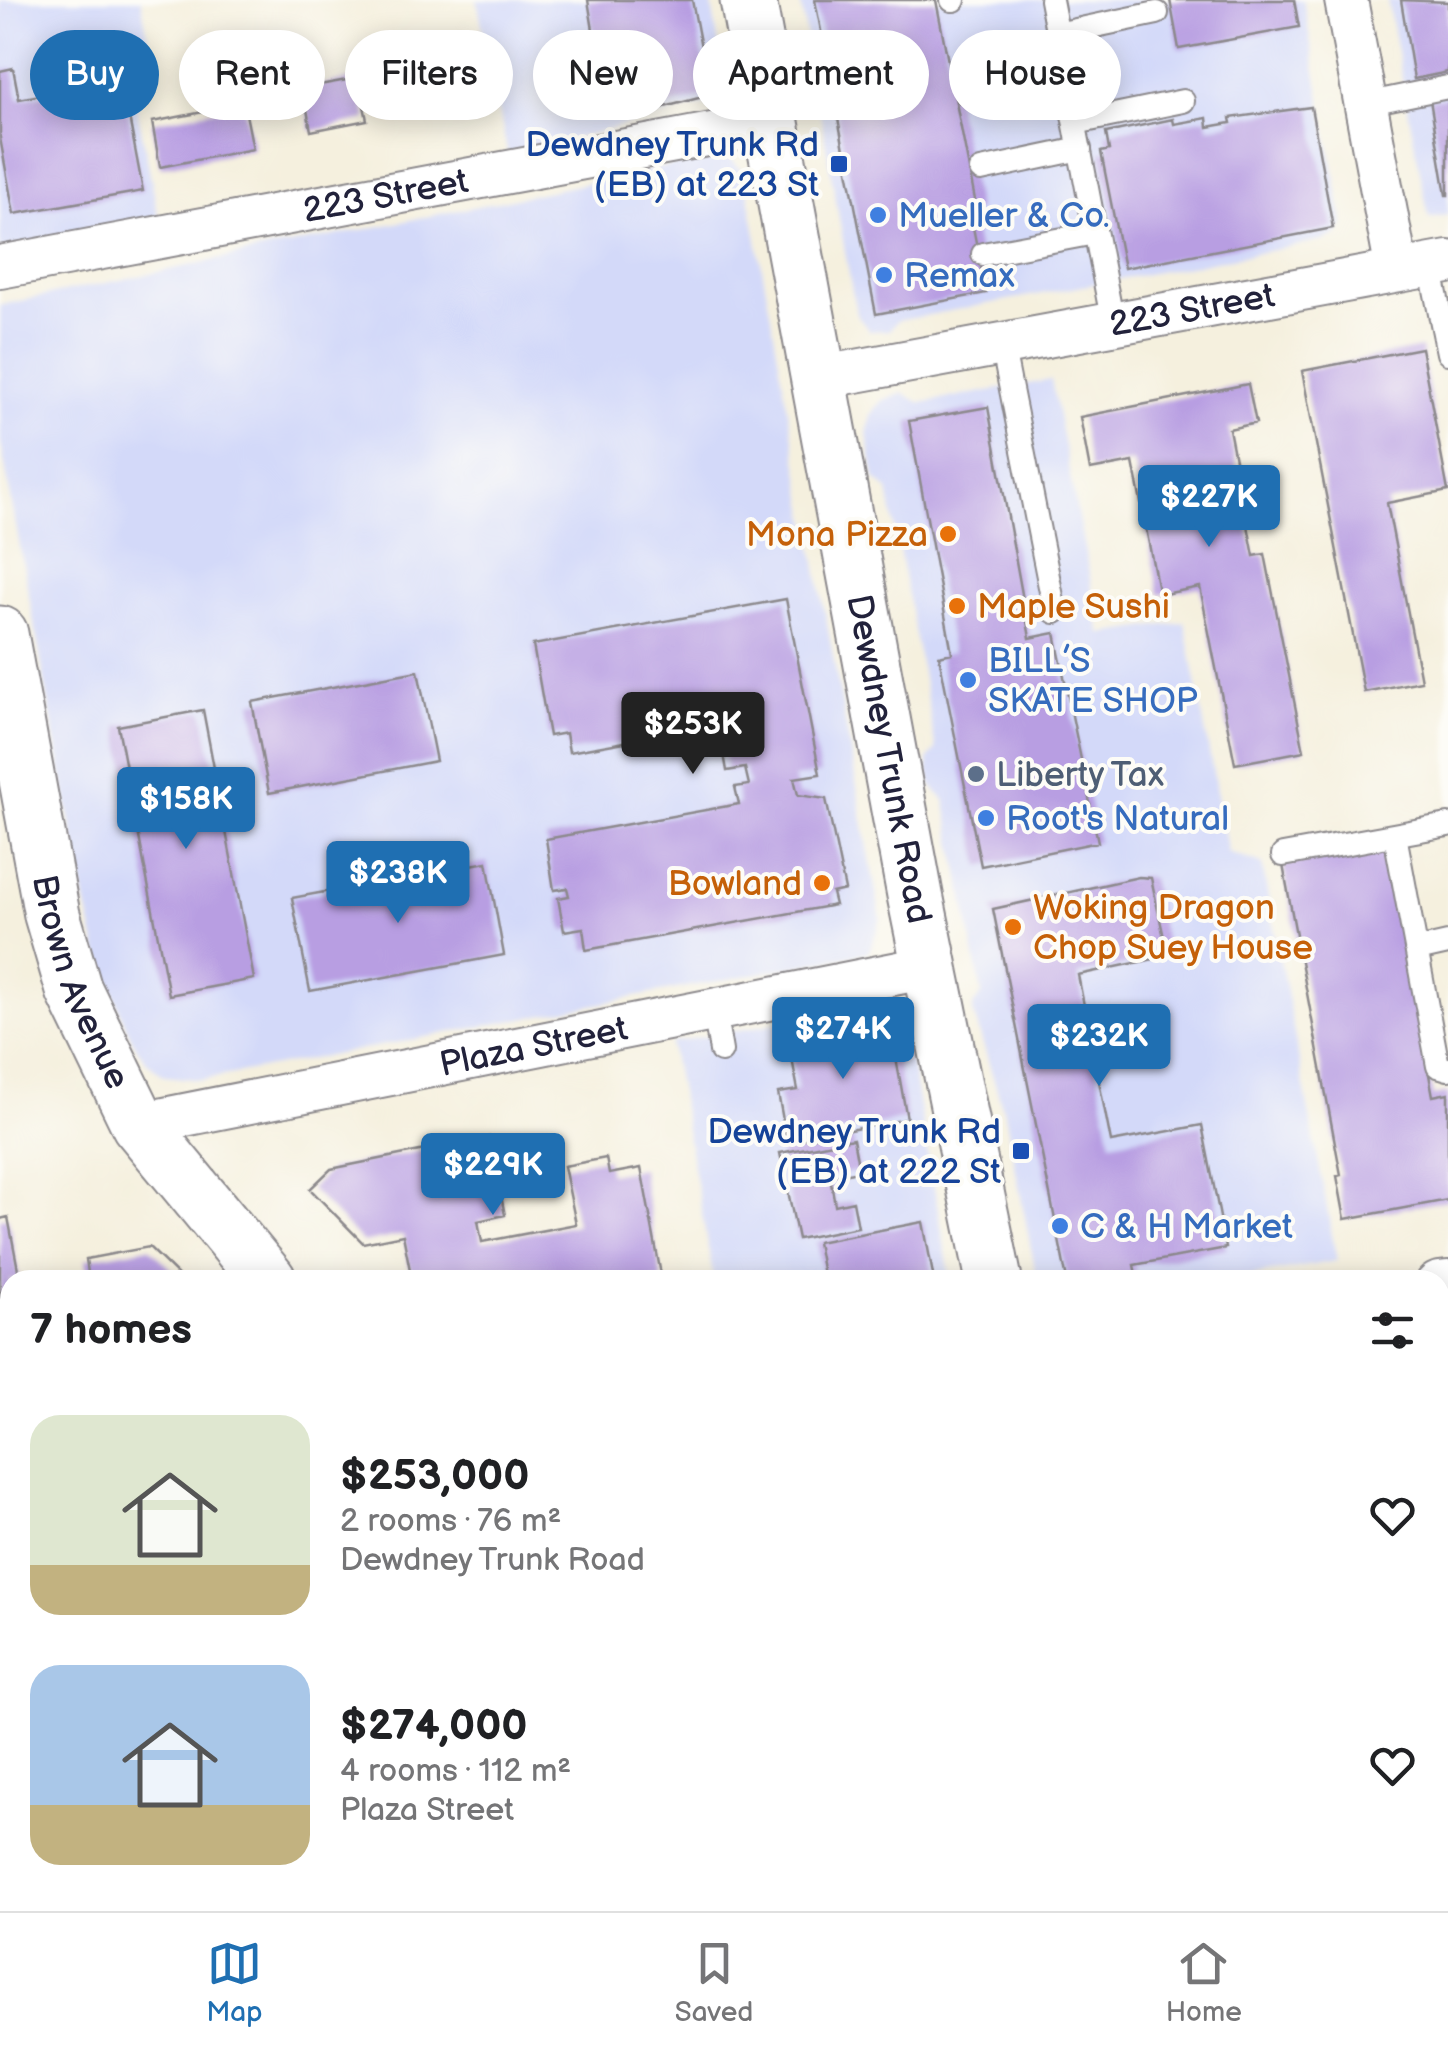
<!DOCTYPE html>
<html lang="en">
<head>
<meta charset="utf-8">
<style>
	body { margin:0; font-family:"Balsamiq Sans",sans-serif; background:#f6f6f6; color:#202124; height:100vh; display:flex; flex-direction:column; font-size:38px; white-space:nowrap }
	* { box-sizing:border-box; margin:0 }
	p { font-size:32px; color:#757577 }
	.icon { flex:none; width:55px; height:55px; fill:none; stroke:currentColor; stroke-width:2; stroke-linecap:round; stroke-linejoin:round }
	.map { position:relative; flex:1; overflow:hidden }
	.side { position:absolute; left:0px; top:1270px; width:1450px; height:642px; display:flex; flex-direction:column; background:#fff; border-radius:30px 30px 0 0; box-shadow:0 5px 25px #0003 }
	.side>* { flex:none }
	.top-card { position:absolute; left:30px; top:30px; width:1390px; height:90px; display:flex; gap:20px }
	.price { position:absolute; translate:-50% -85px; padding:0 22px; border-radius:10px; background:#1f6fb2; color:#fff; font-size:32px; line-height:65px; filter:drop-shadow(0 2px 5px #0008) }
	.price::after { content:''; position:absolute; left:50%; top:60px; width:30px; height:22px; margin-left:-15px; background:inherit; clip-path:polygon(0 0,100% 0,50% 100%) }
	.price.on { background:#222; color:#fff }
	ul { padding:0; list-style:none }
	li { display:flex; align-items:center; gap:30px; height:250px; padding:0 30px }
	li span { display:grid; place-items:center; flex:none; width:280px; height:200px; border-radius:30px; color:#555 }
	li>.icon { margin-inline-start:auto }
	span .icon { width:120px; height:120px; fill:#fffc; stroke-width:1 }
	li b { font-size:42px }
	h2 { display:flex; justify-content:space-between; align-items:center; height:120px; padding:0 30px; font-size:42px }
	.pill { padding:0 35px; border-radius:45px; background:#fff; box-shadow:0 5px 25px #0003; font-size:35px; line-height:90px }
	.pill.on { background:#1f6fb2; color:#fff }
	.menu { display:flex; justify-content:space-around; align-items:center; height:140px; border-top:2px solid #e0e0e0; background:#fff; font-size:28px; color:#757577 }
	.menu a { display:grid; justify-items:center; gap:5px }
	.menu .on { color:#1f6fb2 }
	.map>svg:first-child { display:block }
	.built { fill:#d3d9f9 }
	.green { fill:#8ace87; stroke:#567861; stroke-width:2.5 }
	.building { fill:#b89ee2 }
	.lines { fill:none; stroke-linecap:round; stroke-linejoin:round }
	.service-casing { stroke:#8c898c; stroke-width:26 }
	.minor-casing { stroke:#8c898c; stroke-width:46 }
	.tertiary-casing { stroke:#8c898c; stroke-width:56 }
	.secondary-casing { stroke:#8c898c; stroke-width:59 }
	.service { stroke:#fff; stroke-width:22 }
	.minor { stroke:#fff; stroke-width:42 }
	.tertiary { stroke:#fff; stroke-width:52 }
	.secondary { stroke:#fff; stroke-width:55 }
	.transit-dot { fill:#1a4fb4; stroke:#fdfcf7; stroke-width:4 }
	.shop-dot { fill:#3f7fe0; stroke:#fdfcf7; stroke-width:4 }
	.food-dot { fill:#e8710a; stroke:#fdfcf7; stroke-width:4 }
	.service-dot { fill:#5c6f8a; stroke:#fdfcf7; stroke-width:4 }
	.labels { text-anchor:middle; stroke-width:8; stroke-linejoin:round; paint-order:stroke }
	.transit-label { font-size:35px; fill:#164399; stroke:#fdfcf7; text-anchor:end }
	.street-label { font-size:35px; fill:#22223b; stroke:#fdfcf7 }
	.shop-label { font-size:35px; fill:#366cbe; stroke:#fdfcf7; text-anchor:start }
	.food-label { font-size:35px; fill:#c56008; stroke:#fdfcf7; text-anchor:end }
	.service-label { font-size:35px; fill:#4e5e75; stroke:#fdfcf7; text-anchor:start }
</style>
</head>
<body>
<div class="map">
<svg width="1448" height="1911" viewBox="0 0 1448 1911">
	<rect width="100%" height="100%" fill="#fdfcf7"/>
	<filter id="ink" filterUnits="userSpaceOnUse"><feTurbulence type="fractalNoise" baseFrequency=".01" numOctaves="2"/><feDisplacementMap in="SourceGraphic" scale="20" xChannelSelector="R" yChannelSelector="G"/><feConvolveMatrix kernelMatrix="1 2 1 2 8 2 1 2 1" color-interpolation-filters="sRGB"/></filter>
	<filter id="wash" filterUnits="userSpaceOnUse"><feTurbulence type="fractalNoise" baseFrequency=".0048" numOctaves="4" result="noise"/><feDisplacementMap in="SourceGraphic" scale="40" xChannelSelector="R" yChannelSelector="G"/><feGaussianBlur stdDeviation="2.25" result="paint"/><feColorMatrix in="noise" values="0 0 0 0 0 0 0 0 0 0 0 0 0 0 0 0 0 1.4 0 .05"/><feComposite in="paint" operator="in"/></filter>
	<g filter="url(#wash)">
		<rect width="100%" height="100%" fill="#f5f0de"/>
		<path class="built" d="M0 0H141L151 54 127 59 160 224 0 249Z
			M477 0H711L724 76 718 95 714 102 508 156Z
			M800 0H1303L1344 225 1336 236 1327 240 897 321 889 330 869 331 856 313Z
			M1387 0H1448V215L1429 218Z
			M714 157 731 159 745 174 881 919 869 952 202 1080 164 1076 148 1063 137 1049 123 1019 97 949 83 889 0 439V305Z
			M1051 380 1101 634 1185 622 1228 853 1262 864 1337 1261 1227 1280H1037L1006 1119 973 1012V1006L982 994 945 800 933 788 928 774V759L936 750 888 490 875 479 867 434 871 415 876 407 883 400 903 393 921 403Z
			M872 1005 895 1009 904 1024 951 1280H714L670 1043Z"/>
		<path class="green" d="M498 1902 500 1911H298L296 1903Z"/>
		<g id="blocks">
			<path class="building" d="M588 0H692L710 95 661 108 654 71 615 78 607 39 595 42Z
				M815 0H936L977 210 970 212 986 293 876 314Z
				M1170 0H1294L1299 27 1179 49Z
				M1401 0 1448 2V72L1414 79Z
				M481 54 489 95 427 107 424 89 406 92 401 69Z
				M13 68 19 99 122 80 143 191 14 214 0 138V71Z
				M358 78 367 120 311 131 303 88Z
				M1448 97V195H1446L1430 100Z
				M244 104 253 149 160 167 152 122Z
				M1311 107 1333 228 1124 268 1101 152 1109 150 1106 133 1173 119 1174 124 1207 118 1208 127 1231 123 1230 118Z
				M1421 348 1448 491 1387 503 1421 681 1364 692 1302 371Z
				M1248 384 1256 423 1229 429 1254 556 1265 554 1304 751 1235 764 1200 587 1159 595 1133 462 1090 470 1080 417Z
				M988 407 1030 638 1055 633 1098 842 981 866 939 656 952 653 909 421Z
				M786 599 820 774 794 778 798 795 826 799 845 890 832 893 835 905 586 950 583 928 564 931 558 898 569 896 567 888 554 890 546 839 739 804 735 787 749 785 745 768 727 771 719 725 569 752 566 733 549 736 533 645Z
				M418 671 436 761 269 793 252 702Z
				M203 710 254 979 169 995 118 726Z
				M1386 845 1433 1096 1448 1093V1200L1345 1219 1337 1176 1341 1175 1283 865Z
				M487 862 504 955 310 991 292 898Z
				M1139 877 1151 878 1168 956 1078 975 1111 1142 1202 1125 1226 1248 1134 1265 1137 1279 1067 1280 993 909Z
				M889 1019 907 1119 787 1142 778 1093 798 1090 788 1038Z
				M489 1137 505 1215 478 1221 482 1242 576 1224 564 1166 606 1158 609 1174 641 1168 662 1280H412L403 1235 363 1243 310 1189 331 1169Z
				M853 1139 859 1171 830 1176 835 1205 853 1201 858 1227 798 1239 780 1153Z
				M8 1217 20 1280H10V1466L0 1468V1219Z
				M923 1222 934 1280H824L817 1242Z
				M149 1247 183 1280H89L86 1259Z
				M1448 1356V1535L1446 1536 1440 1502V1358Z
				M1448 1694V1817L1440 1818V1695Z"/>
		</g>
	</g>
	<g filter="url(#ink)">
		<use href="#blocks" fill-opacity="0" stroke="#8c898c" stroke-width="2.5"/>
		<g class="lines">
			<defs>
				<path id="service" d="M952 0H954
					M1051 0 1113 324
					M1057 34 1157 13
					M966 93 1065 74
					M1365 104 1448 87
					M1075 123 1183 101
					M981 170 1080 149
					M983 254 1095 233
					M1430 265 1448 353
					M1002 344 1055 612
					M1395 835 1438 1066 1448 1069
					M1283 855 1448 825
					M1417 950 1448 943
					M714 1010 721 1051"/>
				<g id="minor">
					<path d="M1346 0 1397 271"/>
					<path id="s1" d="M0 267 771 123"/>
					<path id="s2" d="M818 378 1448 262"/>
					<path id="s3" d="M139 1124 929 967"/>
					<path d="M0 1739 10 1793"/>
					<path d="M30 1902 32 1911"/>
					<path d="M525 1902 527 1911"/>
				</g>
				<path id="tertiary" d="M1440 1288 1448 1287
					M0 1557 10 1556"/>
				<g id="secondary">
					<path id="s4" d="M748 0 915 895 994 1280"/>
					<path id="s5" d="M0 634 52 915 74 990 139 1124 268 1280"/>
					<path d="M1110 1902 1111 1911"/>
				</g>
			</defs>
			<use href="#service" class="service-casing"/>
			<use href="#minor" class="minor-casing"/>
			<use href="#tertiary" class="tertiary-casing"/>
			<use href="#secondary" class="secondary-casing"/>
			<use href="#service" class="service"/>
			<use href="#minor" class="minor"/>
			<use href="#tertiary" class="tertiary"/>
			<use href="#secondary" class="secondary"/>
		</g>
	</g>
	<g class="transit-dot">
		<rect x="829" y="154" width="20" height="20" rx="5"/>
		<rect x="1011" y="1141" width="20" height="20" rx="5"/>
	</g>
	<g class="shop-dot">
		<circle cx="878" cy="215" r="10"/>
		<circle cx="884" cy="275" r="10"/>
		<circle cx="968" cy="680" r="10"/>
		<circle cx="986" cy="818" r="10"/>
		<circle cx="1060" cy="1226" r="10"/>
	</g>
	<g class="food-dot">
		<circle cx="948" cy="534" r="10"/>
		<circle cx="957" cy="606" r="10"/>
		<circle cx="822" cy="883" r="10"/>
		<circle cx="1013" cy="927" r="10"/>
	</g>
	<circle class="service-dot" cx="976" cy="774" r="10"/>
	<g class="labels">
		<g class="transit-label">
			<text x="819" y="156">Dewdney Trunk Rd<tspan x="819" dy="40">(EB) at 223 St</tspan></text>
			<text x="1001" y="1143">Dewdney Trunk Rd<tspan x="1001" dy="40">(EB) at 222 St</tspan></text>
		</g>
		<g class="street-label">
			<text dy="12" stroke="none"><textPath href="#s1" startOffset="392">223 Street</textPath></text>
			<text dy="12" stroke="none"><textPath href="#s2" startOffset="380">223 Street</textPath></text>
			<text dy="12" stroke="none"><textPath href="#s4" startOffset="772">Dewdney Trunk Road</textPath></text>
			<text dy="12" stroke="none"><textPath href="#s5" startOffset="358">Brown Avenue</textPath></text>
			<text dy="12" stroke="none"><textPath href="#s3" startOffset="402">Plaza Street</textPath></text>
		</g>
		<g class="shop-label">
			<text x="898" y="227">Mueller &amp; Co.</text>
			<text x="904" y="287">Remax</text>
			<text x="988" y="672">BILL’S<tspan x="988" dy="40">SKATE SHOP</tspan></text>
			<text x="1006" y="830">Root's Natural</text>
			<text x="1080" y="1238">C &amp; H Market</text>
		</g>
		<g class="food-label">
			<text x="928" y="546">Mona Pizza</text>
			<text x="977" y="618" text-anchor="start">Maple Sushi</text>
			<text x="802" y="895">Bowland</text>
			<text x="1033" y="919" text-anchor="start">Woking Dragon<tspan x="1033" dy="40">Chop Suey House</tspan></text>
		</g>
		<g class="service-label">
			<text x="996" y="786">Liberty Tax</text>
		</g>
	</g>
</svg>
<b class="price" style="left:1209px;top:550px">$227K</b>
<b class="price on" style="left:693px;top:777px">$253K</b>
<b class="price" style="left:186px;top:852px">$158K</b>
<b class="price" style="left:398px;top:926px">$238K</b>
<b class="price" style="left:843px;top:1082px">$274K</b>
<b class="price" style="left:1099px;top:1089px">$232K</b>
<b class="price" style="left:493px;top:1218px">$229K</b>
<div class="top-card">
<a class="pill on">Buy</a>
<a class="pill">Rent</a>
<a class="pill">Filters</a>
<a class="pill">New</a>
<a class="pill">Apartment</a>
<a class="pill">House</a>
</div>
<section class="side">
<h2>7 homes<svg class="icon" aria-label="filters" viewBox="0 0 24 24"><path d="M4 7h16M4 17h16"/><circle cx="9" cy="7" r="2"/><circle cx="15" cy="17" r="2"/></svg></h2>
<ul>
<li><span style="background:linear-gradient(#dfe7d0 75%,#c2b280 0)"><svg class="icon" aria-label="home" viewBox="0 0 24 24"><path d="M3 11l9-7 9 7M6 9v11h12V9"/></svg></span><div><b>$253,000</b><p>2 rooms · 76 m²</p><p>Dewdney Trunk Road</p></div><svg class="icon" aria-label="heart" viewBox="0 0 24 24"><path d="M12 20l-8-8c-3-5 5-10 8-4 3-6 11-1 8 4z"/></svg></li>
<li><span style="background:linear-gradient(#a9c7e8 70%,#c2b280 0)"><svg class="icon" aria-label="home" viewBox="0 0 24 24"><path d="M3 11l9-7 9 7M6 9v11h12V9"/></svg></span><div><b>$274,000</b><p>4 rooms · 112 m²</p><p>Plaza Street</p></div><svg class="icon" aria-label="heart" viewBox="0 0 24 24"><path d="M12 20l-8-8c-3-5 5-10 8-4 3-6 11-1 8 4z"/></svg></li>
</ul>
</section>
</div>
<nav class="menu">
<a class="on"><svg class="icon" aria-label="map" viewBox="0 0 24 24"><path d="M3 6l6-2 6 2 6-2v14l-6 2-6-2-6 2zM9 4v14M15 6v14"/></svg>Map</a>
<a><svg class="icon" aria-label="saved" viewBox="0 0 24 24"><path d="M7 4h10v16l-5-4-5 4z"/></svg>Saved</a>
<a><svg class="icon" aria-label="home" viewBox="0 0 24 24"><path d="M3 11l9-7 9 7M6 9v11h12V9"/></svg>Home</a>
</nav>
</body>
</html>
